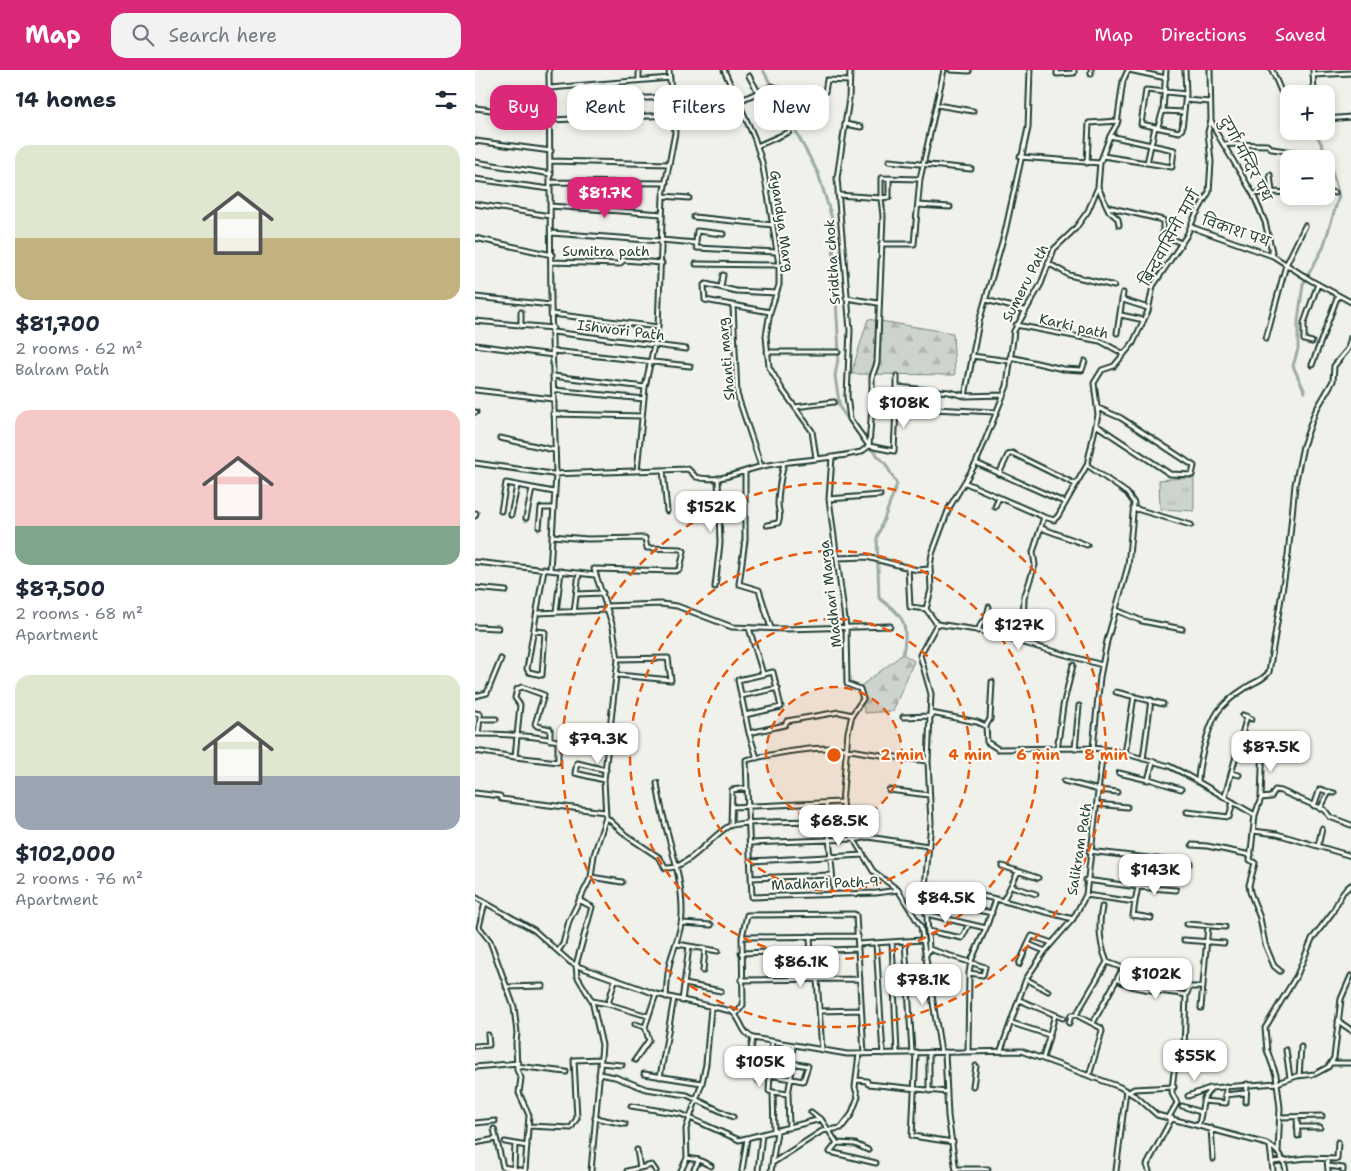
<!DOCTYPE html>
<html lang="en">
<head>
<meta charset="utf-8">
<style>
	body { margin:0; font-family:"Shantell Sans","Playpen Sans Deva",sans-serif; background:#f2f2f3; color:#1f2937; height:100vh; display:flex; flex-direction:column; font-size:19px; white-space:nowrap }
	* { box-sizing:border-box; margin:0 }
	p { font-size:16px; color:#747a83 }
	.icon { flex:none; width:28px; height:28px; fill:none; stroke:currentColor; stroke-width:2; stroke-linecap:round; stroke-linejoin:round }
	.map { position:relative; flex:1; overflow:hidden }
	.details { display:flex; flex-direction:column; background:#fff; width:475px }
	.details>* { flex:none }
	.banner { position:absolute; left:15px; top:15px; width:475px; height:45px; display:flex; gap:10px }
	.controls { position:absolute; left:805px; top:15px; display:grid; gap:10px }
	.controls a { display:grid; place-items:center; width:55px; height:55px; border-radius:10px; background:#fff; box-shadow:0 2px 8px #0003; font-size:25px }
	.price { position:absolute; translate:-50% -42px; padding:0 11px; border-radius:10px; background:#fff; color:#222; font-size:16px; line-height:32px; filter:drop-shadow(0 1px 2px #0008) }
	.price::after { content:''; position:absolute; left:50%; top:30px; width:15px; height:11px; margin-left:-8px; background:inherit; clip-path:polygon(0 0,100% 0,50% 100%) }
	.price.active { background:#db2777; color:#fff }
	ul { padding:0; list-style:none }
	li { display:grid; align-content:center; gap:10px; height:265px; padding:0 15px }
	li span { display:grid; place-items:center; height:155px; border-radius:15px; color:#555 }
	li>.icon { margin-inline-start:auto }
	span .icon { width:90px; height:90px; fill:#fffc; stroke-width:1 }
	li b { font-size:21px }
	h2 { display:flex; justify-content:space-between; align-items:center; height:60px; padding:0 15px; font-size:21px }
	.tag { padding:0 18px; border-radius:15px; background:#fff; box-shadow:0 2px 8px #0003; font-size:18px; line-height:45px }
	.tag.active { background:#db2777; color:#fff }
	header { display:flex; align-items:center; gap:30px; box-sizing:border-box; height:70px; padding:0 25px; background:#db2777; color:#fff }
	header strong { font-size:24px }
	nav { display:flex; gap:28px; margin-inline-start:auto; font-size:18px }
	.search { width:350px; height:45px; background:#f2f2f3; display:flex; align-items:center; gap:12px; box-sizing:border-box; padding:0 18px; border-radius:15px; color:#747a83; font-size:19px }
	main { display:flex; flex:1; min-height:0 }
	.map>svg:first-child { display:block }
	.grass { fill:url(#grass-tufts); stroke:#768880 }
	.forest { fill:url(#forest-firs); stroke:#768880 }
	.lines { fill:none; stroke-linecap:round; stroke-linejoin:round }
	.canal { stroke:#9faca4; stroke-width:3 }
	.minor-casing { stroke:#1f3d34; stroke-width:7 }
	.minor { stroke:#fdfcf7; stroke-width:3 }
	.ring { fill:none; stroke:#e8590c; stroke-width:2.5; stroke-dasharray:9 6 }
	.labels { text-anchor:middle; stroke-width:4; stroke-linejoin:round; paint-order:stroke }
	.street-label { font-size:14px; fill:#1f3d34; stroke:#fdfcf7 }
	.centre { fill:#e8590c; stroke:#fdfcf7; stroke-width:2.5 }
	.ring-label { font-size:15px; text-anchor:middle; font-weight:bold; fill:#e8590c; stroke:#fdfcf7; stroke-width:4; stroke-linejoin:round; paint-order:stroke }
</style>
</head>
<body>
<header>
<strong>Map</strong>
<div class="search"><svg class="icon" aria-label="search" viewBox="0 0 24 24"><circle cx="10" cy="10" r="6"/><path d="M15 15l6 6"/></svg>Search here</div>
<nav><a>Map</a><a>Directions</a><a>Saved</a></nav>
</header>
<main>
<section class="details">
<h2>14 homes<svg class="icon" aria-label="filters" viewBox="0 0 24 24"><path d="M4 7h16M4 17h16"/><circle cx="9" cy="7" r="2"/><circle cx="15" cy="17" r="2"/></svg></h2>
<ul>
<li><span style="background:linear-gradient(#dfe7d0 60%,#c2b280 0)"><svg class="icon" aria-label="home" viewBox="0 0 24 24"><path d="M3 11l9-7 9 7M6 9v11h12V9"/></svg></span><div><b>$81,700</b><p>2 rooms · 62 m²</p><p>Balram Path</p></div></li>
<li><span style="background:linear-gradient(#f6c9c9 75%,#7fa58c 0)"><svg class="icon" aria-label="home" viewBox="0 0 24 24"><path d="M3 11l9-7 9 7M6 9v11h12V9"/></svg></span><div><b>$87,500</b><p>2 rooms · 68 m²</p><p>Apartment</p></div></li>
<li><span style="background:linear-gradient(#dfe7d0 65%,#9aa5b1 0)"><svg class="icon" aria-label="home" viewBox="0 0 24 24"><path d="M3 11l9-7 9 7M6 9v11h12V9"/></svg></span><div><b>$102,000</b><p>2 rooms · 76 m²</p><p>Apartment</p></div></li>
</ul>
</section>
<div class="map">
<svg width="876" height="1101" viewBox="0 0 876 1101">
	<defs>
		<pattern id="grass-tufts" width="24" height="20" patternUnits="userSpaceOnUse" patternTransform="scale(1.25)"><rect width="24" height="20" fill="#cdd3cd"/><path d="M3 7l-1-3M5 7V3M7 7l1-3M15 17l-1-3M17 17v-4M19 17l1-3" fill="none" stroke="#b0b6b1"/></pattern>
		<pattern id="forest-firs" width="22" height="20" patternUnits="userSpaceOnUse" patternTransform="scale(1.25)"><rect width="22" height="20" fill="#cdd3cd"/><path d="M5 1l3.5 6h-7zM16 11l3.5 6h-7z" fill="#b0b6b1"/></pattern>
	</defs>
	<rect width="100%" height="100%" fill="#f0f1eb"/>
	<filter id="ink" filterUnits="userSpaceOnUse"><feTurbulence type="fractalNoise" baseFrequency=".02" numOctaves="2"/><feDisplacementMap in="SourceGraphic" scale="10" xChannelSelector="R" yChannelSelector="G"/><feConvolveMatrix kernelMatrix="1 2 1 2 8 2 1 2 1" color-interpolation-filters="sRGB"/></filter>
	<g filter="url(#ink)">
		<path class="grass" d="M719 407V441L685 439 684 410Z"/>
		<path class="forest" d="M393 249 478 263 480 305 376 304Z
			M428 584 439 591 418 641 390 643 383 618Z"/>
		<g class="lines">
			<path class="canal" d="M288 0 343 103 360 158 358 175 364 283 360 306 365 338 389 372 410 393 422 414 402 468 404 528C429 547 434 552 428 584
				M830 322 818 296 823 279V251L828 214 848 178 864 126 854 90 840 61"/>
			<defs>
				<path id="minor" d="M74 0 76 235 81 404 75 500
					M249 0 279 67 287 92 294 131 304 195V215L295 242 291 266 294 297 307 319 337 361 341 388
					M375 0 374 29 362 108 375 260 372 326 375 349 394 376
					M476 0 494 1
					M582 0V4L599 3V0
					M616 0V4
					M654 0 691 8
					M710 0 711 24 707 59 704 62 666 54 671 20 711 24
					M735 0 736 50 741 62 778 124 790 152 798 186 837 211 876 232
					M797 0 808 26
					M838 0 839 24
					M838 5 876 3
					M274 6 283 22
					M164 10V0
					M75 18 195 8
					M710 30 735 32
					M262 32 297 16 307 20 347 24 350 22 352 10 374 11
					M462 35 498 41
					M0 38 75 47
					M688 41 709 42
					M150 47 149 32 151 29 197 27
					M851 49 876 47
					M75 50 199 45
					M370 54 386 57
					M683 56 688 40 691 0
					M0 71 76 81
					M749 74 793 75 797 79 826 83
					M282 76 314 62
					M628 86 697 97 699 80 635 66
					M545 87 625 93
					M76 91 194 94
					M414 91 496 99
					M0 92 76 104
					M612 93 614 53 643 51
					M672 93 680 57
					M795 105 797 122
					M414 108V127L406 128V108L445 109
					M0 109 75 119
					M76 112 191 113
					M623 117 634 141 643 149 644 155
					M851 121 860 123
					M778 124 797 122 814 123
					M363 125 406 128 408 146 402 293 397 307V336
					M188 126 214 128
					M835 126 841 127
					M0 134 75 146
					M443 135 475 137
					M75 136 187 144
					M633 137 688 150V165L706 173
					M219 147 298 155
					M716 157 798 186
					M76 163 186 171
					M0 168 77 185
					M186 170 221 173 222 178 302 182
					M221 173 222 161 248 164
					M406 174H439L445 109 469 0
					M76 192 144 194 149 190 187 193
					M573 193 594 205 639 216
					M221 194 304 195
					M246 217 248 205
					M0 227 76 235
					M371 228 403 233
					M511 230 549 240
					M648 230 673 238
					M258 236 262 324 286 396
					M46 242V256
					M295 242 230 230 229 215 231 214 261 221 301 223
					M77 244 183 257
					M646 245 669 250
					M0 251 78 258
					M541 255 625 271 649 284
					M78 262 211 279
					M642 263 648 223
					M791 269 811 195 830 156
					M837 272 829 270V253L843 214
					M0 275 78 285
					M78 281 215 296
					M292 282H363
					M497 286 535 291
					M535 287 588 299 607 300 610 291
					M837 295 863 225
					M78 306 170 317
					M422 317V306
					M0 320 78 329
					M79 320 169 329
					M490 326 504 252 530 162 553 58 555 0
					M320 337 359 332
					M0 342H1
					M78 344 167 346
					M621 355 695 404 717 405 719 396 646 348 623 338
					M25 368 79 380
					M394 376 419 381 422 317 474 322 490 326 528 325
					M394 376 397 336 520 342
					M357 387 354 429 371 557 372 614 385 619 388 629 377 645 373 662 367 733 373 760 398 801 423 820 446 857 466 982
					M0 393 77 404 213 399 221 407C246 414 269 399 293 395 324 390 356 389 386 382L394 376
					M501 393 589 432
					M612 395 652 423 659 433 653 496 632 571 625 607 618 678
					M188 400 192 441
					M162 401 170 317 183 257 188 126 200 63 194 0
					M270 402V470L264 514 284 520 296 558
					M524 404 533 385 537 383 600 414
					M491 413 569 447 579 450 583 446 612 395 623 345 619 313 627 300 639 296 658 273 673 241 678 216 712 165 719 148 734 122 736 92 733 62 736 50
					M354 429 405 425
					M520 437 524 428
					M658 438 716 455
					M26 441 31 413 79 422
					M36 445 42 416
					M0 446 1 443
					M51 448 57 419
					M292 455 303 453C307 446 303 441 303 434 303 420 306 406 309 393
					M64 457 66 438H78
					M566 458 612 475
					M77 466 112 469 170 468 172 478 206 479 209 481 205 499 201 501 119 499 138 557 143 589 129 710 131 747 119 785 116 807 94 851 88 874 83 881
					M362 488 392 487 442 500 455 499
					M0 492 120 505
					M433 498 435 537 451 539
					M240 517 245 473 243 408
					M0 518 31 521
					M102 524 128 523
					M131 536 186 534 202 536 257 557 311 559 415 556
					M641 540 667 551 707 559
					M81 542 86 501
					M99 542 104 503
					M63 543 132 540
					M513 544 533 549
					M462 554 451 539 456 520 455 496 457 484 474 438 501 393 532 316 539 261 566 214 579 179 600 159 613 141 623 117 625 93 635 66 642 54 648 11 653 0
					M462 554 502 560 627 595
					M0 557 23 558
					M274 558 288 604
					M60 561 70 562 67 605 54 602 52 599 69 499
					M503 561 506 553 511 550 514 537
					M543 572 548 558 549 528 560 495 558 482 569 447
					M143 605 196 610 193 588 143 589
					M641 622 688 634
					M0 626 12 623 26 589
					M266 626 303 618
					M0 643 5 644V649
					M456 643 502 652 511 656 512 672 523 679 618 678 641 681 694 696 708 703 780 745
					M270 645 306 637 298 602 263 610 274 663 282 688
					M768 645 777 649
					M428 647 456 646
					M511 656 515 649 517 612
					M274 663 310 655 312 651 364 642 377 645
					M767 663 788 670 786 728 780 745 775 790 780 793 774 815 775 822 785 848 790 874 799 896 805 901
					M0 664C27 664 57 665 83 671V692L40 687 45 635 40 628 42 619 47 617 69 625 60 654 62 656 75 659V670
					M3 664 5 649H21
					M600 679 604 636
					M582 680 588 636 598 595
					M0 681 40 687
					M650 684 659 626
					M668 689 676 630
					M644 703 673 710 678 692
					M757 703 764 705
					M674 709 706 719
					M129 710 100 703 102 693 131 700
					M589 711 624 720 642 722
					M723 712C723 694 734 652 745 639 752 631 761 624 769 619 778 612 788 611 794 602L813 485 820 415 828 376 840 342 858 311 859 296 873 279 876 267
					M182 713C187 758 208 799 207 844 207 862 199 876 195 892 192 903 192 915 191 927
					M272 718 277 827 401 823 423 820
					M414 720 454 725
					M854 722 859 723
					M0 723 25 726 26 729 130 742
					M750 726 772 646
					M786 728 796 727 800 720 806 721 850 740 855 747 876 755
					M351 733 359 823
					M622 734 652 737
					M839 736 845 719 854 722 845 739
					M257 737 366 732
					M712 742 754 747 758 732
					M131 747 152 766 185 788 190 798C212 800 236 766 254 756 265 750 350 752 370 750
					M256 755 257 720 272 718 271 690C298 684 342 675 370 679 397 684 425 688 453 691
					M778 761 802 764 876 786
					M379 770 393 767 453 776
					M275 773 378 769
					M717 775 732 776 776 785
					M843 776 847 759
					M614 781 715 793
					M275 791 389 785
					M527 796 563 808
					M116 807 147 812
					M276 808 356 805
					M536 816 561 824
					M450 817 475 819 521 829 511 858 451 844
					M663 817 701 820
					M611 825 660 832 663 817 611 810
					M0 827 59 860 95 892 105 897 181 924 256 941C267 948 265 962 278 968L372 984 546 981 645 1017 663 1028 682 1045 792 1074C803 1080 809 1088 811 1101
					M521 829 598 849
					M529 829 543 802
					M104 830 117 837 101 895 102 906 117 931 127 975 116 1101
					M10 833 4 857 15 871 39 937 42 963 41 973 42 1000 46 1008 44 1023 54 1045 50 1101
					M473 834 517 843
					M658 845 676 848
					M658 846 660 832
					M472 848 475 819
					M207 853 236 855
					M712 854 750 857
					M453 861 487 868 494 854
					M335 866 337 908
					M267 867 383 866
					M709 870 749 873
					M430 871 437 982
					M417 872 422 983
					M401 873 408 984
					M202 874 243 881
					M383 874 447 870
					M454 879 510 897 508 905 494 903
					M570 881 553 874 557 866 577 873
					M266 883 383 879
					M450 887 454 879 450 817 456 753 453 691 456 624 445 585 462 554
					M544 894 553 874
					M228 901 230 879
					M342 909 347 980
					M551 909 573 921
					M266 910 385 909
					M643 910C662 922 689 920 711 925L715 917H728
					M210 914 246 921
					M31 917 68 916
					M544 930 588 948
					M117 931 133 934 140 910
					M207 931 214 876
					M133 934 173 946
					M726 938 733 856
					M345 941 386 940
					M261 944 268 935 267 867 272 845 379 844 381 845 389 984
					M601 945 626 958 627 961 614 1006
					M863 951 876 960
					M537 953 574 965
					M594 953 596 945H601L632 892
					M618 953 648 898 632 892C625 875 623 856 627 837
					M160 954 170 957
					M278 968 273 996 284 1011
					M297 971 294 1021 298 1022 299 1062
					M0 976 14 975 13 965
					M526 980 551 909 570 881 598 849 611 825 628 679
					M811 980 815 1008
					M441 982 437 1066 478 1072
					M454 982V1021
					M470 982 473 1046 481 1101
					M493 982 494 903 496 891 511 858
					M568 988 580 945
					M160 990 174 970 170 957 181 924
					M125 993 147 995
					M856 993H876
					M42 996 91 1002
					M0 997 43 993
					M124 1004 140 1007 171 1019 212 1025 258 1047
					M169 1004 227 1013
					M294 1005 328 1011 333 996 295 989
					M824 1006 826 977
					M185 1007 199 928
					M382 1010 392 1011 393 1014 472 1022
					M802 1013 801 1005 792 980 790 958 822 905 837 869 857 843 868 822 876 815
					M802 1013 805 1038 803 1082
					M498 1016 501 996
					M298 1022 313 1024
					M654 1022 659 1019 699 1017
					M750 1025 770 1023
					M713 1026 735 1018
					M728 1031 751 1033V1016
					M771 1032 772 1014
					M156 1036 206 1044 264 1070 346 1049 362 1073 355 1082 401 1093
					M707 1036 725 1042
					M336 1042 345 1049
					M694 1047 702 1033C701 1029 697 1026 697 1022 698 1009 699 989 709 979L711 925
					M805 1047 847 1046
					M822 1047 823 1066
					M120 1048 150 1054
					M0 1053 20 1051
					M724 1054 729 1028 736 1018 802 1013 822 1006 840 1004 853 997 859 988 866 929 876 906
					M54 1056 96 1058 102 1048 99 990 126 989
					M822 1057H845
					M314 1058 313 1024 316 1008 318 975
					M736 1058 738 1089
					M19 1059 28 1097 50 1101
					M30 1072 52 1076
					M0 1073 21 1069
					M362 1073 380 1074 393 1080
					M795 1076 798 1101
					M162 1080 165 1098
					M212 1088 224 1090 236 1096
					M852 1089 853 1101
					M299 1092 347 1061 366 1058 376 1045 383 1027 380 1017 384 984
					M798 1092 832 1088 862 1089 863 1072
					M853 1096 868 1098V1101
					M39 1099 40 1074
					M481 1099H513
					M152 1101 177 1095 181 1101
					M206 1101 212 1088 211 1059 227 1013 231 994 236 938
					M218 1101 224 1090
					M267 1101 272 1069
					M283 1101 287 1064
					M296 1101 302 1062
					M641 1101 651 1020
					M674 1101 672 1095 697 1048"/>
			</defs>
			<use href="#minor" class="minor-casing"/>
			<use href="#minor" class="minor"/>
		</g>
	</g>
	<circle cx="359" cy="685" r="68" fill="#e8590c" fill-opacity=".12"/>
	<g class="ring">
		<circle cx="359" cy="685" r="68"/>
		<circle cx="359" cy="685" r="136"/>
		<circle cx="359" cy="685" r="204"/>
		<circle cx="359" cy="685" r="272"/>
	</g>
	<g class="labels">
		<g class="street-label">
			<text transform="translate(771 89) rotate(62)" y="5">दुर्गा मन्दिर पथ</text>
			<text transform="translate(307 151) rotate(82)" y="5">Gyandya Marg</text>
			<text transform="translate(761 161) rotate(19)" y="5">विकाश पथ</text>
			<text transform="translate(695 168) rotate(-61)" y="5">बिन्दवासिनी मार्ग</text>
			<text x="131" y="186">Sumitra path</text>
			<text transform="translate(357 192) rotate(-94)" y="5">Sridtha chok</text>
			<text transform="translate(550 213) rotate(-63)" y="5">Sumeru Path</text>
			<text transform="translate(599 256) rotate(13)" y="5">Karki path</text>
			<text transform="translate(146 260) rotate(7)" y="5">Ishwori Path</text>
			<text transform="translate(251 289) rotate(-95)" y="5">Shanti marg</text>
			<text transform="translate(355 524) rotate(-97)" y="5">Madhari Marga</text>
			<text transform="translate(604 779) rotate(-81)" y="5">Salikram Path</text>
			<text transform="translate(350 813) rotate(-2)" y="5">Madhari Path-9</text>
		</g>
	</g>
	<circle cx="359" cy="685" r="8" class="centre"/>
	<g class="ring-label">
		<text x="427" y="690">2 min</text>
		<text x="495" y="690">4 min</text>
		<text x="563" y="690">6 min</text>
		<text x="631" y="690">8 min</text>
	</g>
</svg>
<div class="controls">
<a>+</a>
<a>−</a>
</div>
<b class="price active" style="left:130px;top:149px">$81.7K</b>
<b class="price" style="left:429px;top:359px">$108K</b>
<b class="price" style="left:236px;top:463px">$152K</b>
<b class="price" style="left:544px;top:581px">$127K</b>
<b class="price" style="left:123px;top:695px">$79.3K</b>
<b class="price" style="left:796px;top:703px">$87.5K</b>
<b class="price" style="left:364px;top:777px">$68.5K</b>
<b class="price" style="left:680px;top:826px">$143K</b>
<b class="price" style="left:471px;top:854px">$84.5K</b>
<b class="price" style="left:326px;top:918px">$86.1K</b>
<b class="price" style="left:681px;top:930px">$102K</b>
<b class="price" style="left:448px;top:936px">$78.1K</b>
<b class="price" style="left:720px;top:1012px">$55K</b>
<b class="price" style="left:285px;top:1018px">$105K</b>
<div class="banner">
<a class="tag active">Buy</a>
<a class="tag">Rent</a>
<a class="tag">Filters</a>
<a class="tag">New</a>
</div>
</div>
</main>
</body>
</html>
